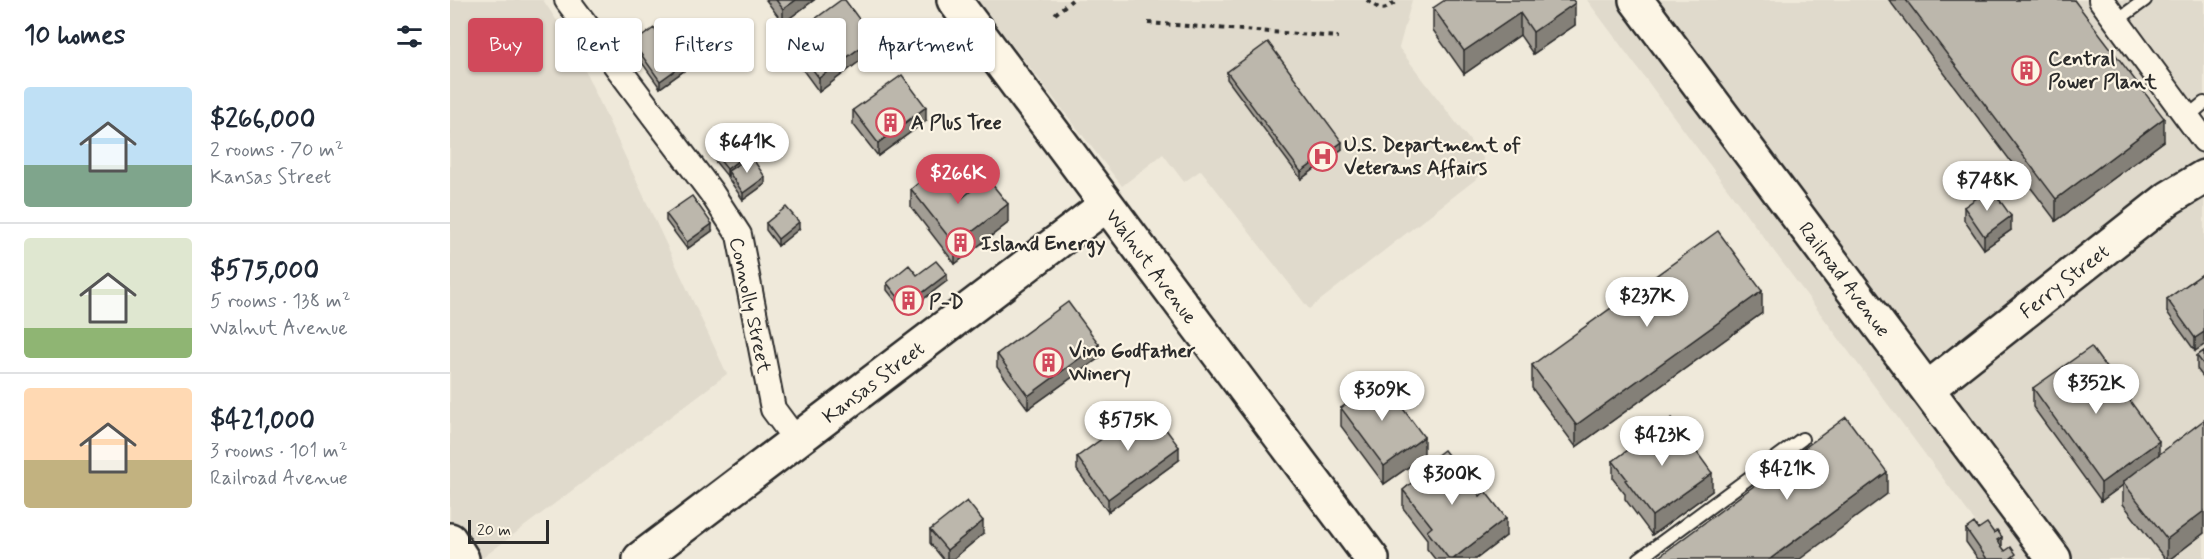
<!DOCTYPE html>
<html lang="en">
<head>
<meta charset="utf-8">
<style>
	body { margin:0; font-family:Mynerve,sans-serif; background:#f6f6f7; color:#1f2937; height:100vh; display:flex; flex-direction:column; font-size:22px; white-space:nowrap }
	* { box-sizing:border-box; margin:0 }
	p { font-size:20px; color:#747a83 }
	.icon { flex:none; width:33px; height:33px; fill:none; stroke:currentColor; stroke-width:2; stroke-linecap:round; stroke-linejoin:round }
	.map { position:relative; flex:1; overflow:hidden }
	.side { display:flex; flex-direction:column; background:#fff; width:450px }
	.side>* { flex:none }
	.top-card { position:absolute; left:18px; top:18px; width:570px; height:54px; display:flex; gap:12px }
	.scale { position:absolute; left:18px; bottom:15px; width:81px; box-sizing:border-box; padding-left:6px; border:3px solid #2b2b2b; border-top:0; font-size:16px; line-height:21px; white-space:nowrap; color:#2b2b2b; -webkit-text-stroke:4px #fcf5e5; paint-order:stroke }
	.price { position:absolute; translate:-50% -51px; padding:0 14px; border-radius:21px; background:#fff; color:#222; font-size:20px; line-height:39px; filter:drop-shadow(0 2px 3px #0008) }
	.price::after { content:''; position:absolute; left:50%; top:36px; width:18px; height:14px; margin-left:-9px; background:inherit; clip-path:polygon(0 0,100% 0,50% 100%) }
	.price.on { background:#d1495b; color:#fff }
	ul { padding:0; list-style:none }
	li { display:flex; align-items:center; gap:18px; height:150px; padding:0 24px }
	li+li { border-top:2px solid #e0e1e3 }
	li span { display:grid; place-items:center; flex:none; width:168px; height:120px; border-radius:6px; color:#555 }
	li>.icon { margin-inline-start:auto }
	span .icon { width:72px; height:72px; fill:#fffc; stroke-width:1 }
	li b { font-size:26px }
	h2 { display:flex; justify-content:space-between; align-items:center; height:72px; padding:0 24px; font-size:26px }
	.pill { padding:0 21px; border-radius:6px; background:#fff; box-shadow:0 2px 4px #0004; font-size:21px; line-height:54px }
	.pill.on { background:#d1495b; color:#fff }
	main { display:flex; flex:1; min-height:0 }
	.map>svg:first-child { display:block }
	.built { fill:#e0dacc }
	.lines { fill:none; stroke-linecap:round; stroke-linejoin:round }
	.lane-casing { stroke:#2b2b2b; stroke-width:16 }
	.street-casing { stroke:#2b2b2b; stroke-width:28 }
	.secondary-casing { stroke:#2b2b2b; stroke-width:38 }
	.path { stroke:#2b2b2b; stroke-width:4; stroke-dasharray:4.5 4.5; stroke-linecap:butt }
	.lane { stroke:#fcf5e5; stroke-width:12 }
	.street { stroke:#fcf5e5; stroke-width:24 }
	.secondary { stroke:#fcf5e5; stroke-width:33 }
	.wall { fill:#a29d94; stroke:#2b2b2b; stroke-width:1.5 }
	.shaded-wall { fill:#848078; stroke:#2b2b2b; stroke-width:1.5 }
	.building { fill:#bcb7ac; stroke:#2b2b2b; stroke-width:1.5 }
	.labels { text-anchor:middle; stroke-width:4.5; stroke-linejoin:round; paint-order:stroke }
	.poi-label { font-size:20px; font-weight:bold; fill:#2b2b2b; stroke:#fcf5e5; text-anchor:start }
	.street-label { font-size:20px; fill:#2b2b2b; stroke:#fcf5e5 }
</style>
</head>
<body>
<main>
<section class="side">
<h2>10 homes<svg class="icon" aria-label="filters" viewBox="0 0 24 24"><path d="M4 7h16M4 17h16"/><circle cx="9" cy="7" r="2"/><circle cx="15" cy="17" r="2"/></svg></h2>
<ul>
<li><span style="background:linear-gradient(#bfe0f5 65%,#7fa58c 0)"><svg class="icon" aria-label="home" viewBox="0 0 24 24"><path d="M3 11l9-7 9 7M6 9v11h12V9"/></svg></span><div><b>$266,000</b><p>2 rooms · 70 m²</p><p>Kansas Street</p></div></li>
<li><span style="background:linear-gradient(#dfe7d0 75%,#8fb573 0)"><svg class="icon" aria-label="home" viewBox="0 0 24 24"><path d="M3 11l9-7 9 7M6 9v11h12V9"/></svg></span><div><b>$575,000</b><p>5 rooms · 138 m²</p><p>Walnut Avenue</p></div></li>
<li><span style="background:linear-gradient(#ffd9b3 60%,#c2b280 0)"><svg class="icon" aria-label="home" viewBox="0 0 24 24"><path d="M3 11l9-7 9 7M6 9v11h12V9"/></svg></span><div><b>$421,000</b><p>3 rooms · 101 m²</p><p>Railroad Avenue</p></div></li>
</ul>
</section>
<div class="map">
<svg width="1754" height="559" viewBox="0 0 1754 559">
	<rect width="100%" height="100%" fill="#efe9da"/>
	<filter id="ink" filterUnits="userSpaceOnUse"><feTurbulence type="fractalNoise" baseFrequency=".0167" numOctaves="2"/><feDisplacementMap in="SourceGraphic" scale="12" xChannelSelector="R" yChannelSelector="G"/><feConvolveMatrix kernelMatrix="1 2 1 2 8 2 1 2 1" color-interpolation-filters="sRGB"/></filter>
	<g filter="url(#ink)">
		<path class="built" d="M0 0H93L123 45 277 374 31 559H0Z
			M527 0H962L949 48 1033 158 1030 176 859 309 751 170 734 182 713 154 672 186Z
			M1137 0H1754V559H1553Z"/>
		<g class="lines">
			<defs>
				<path id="lane" d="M1666 21 1695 0
					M1737 117 1754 103
					M1189 559 1352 439"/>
				<path id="street" d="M117 0 261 192 289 235 323 409 346 440
					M1651 0 1754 140"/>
				<path id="secondary" d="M504 0 922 559
					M1186 0 1604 559
					M1477 389 1719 198 1754 177
					M0 540 12 559
					M190 559 656 205"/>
			</defs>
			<use href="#lane" class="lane-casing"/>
			<use href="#street" class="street-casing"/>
			<use href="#secondary" class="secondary-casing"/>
			<path class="path" d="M917 0C933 12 933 11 948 0
				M605 14 622 0
				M698 23 888 37"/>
			<use href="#lane" class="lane"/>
			<use href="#street" class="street"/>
			<use href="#secondary" class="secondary"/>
		</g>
		<path class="wall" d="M316 0H364L333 23Z
			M1123 0 1125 25 1083 54 1070 35 1014 74 983 30V8Z
			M1439 0H1624L1714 141 1606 221Z
			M339 38 423 51 369 92 339 51Z
			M183 43 235 70 210 88 183 50Z
			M777 72 892 149 851 179 777 79Z
			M403 110 476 121 428 156 403 124Z
			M264 153 298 158 315 184 293 200 278 178V175L277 176 264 160Z
			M461 189 512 198 558 223 505 264 461 207Z
			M1514 207 1561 230 1534 249 1514 220Z
			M216 214 262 231 237 249 216 221Z
			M316 223 349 229 328 246 316 230Z
			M1754 273 1745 351 1717 312V299Z
			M467 275 497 281 455 313 437 290V283Z
			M1312 313 1126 447 1082 388V365Z
			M1754 351V378L1747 369V356Z
			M547 354 649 358 578 409 547 367Z
			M1583 388 1709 455 1754 533 1720 559H1715L1673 504V485L1651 501 1583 407Z
			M891 408 974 456 934 484 891 426Z
			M627 457 729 460 658 512 627 470Z
			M1163 461 1262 491 1202 535 1175 499V494L1163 479Z
			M965 472 1056 536 1026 559H985L977 549V539L953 508V490L965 480Z
			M1516 529H1528L1566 559H1528L1516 542Z
			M480 530 533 534 503 559H493L480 543Z"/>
		<path class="shaded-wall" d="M346 0H364L333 23V9Z
			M1125 3V25L1083 54V32Z
			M1070 13V35L1014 74V51Z
			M423 38V51L369 92V78Z
			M235 63V70L210 88V81Z
			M476 107V121L428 156V143Z
			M1714 118V141L1606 221V199Z
			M892 142V149L851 179V172Z
			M298 153V160L278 171V175L277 176V169Z
			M315 177V184L293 200V193Z
			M558 204V223L505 264V245Z
			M1561 216V230L1534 249V236Z
			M349 222V229L328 246V239Z
			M262 224V231L237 249V242Z
			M497 274V281L455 313V306Z
			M1312 291V313L1126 447V425Z
			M1754 332V345L1745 351V338Z
			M649 344V358L578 409V396Z
			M974 437V456L934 484V466Z
			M1709 441V460L1673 482V485L1651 501V483Z
			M729 447V460L658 512V499Z
			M1437 472V494L1350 559H1320Z
			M1262 473V491L1202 535V516Z
			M1754 511V533L1720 559H1717V539Z
			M1056 518V536L1026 559H1003Z
			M533 521V534L503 559H497V550Z
			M1552 537V550L1547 540Z"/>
		<path class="building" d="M326 0H346L333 9Z
			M391 0H395L423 38 369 78 339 38Z
			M995 0H1123L1125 3 1083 32 1070 13 1014 51 983 8Z
			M1456 0H1624L1714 118 1606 199Z
			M204 28 217 47 221 44 235 63 210 81 183 43Z
			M818 42 892 142 851 172 777 72Z
			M452 75 476 107 428 143 403 110Z
			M285 137 298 153 277 169 264 153Z
			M301 156 315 177 293 193 278 171Z
			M488 167 512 198 537 178 558 204 505 245 461 189Z
			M1541 188 1561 216 1534 236 1514 207Z
			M242 196 262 224 237 242 216 214Z
			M336 207 349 222 328 239 316 223Z
			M1268 231 1312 291 1126 425 1082 365Z
			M486 261 497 274 455 306 437 283 459 265 467 275Z
			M1754 273V332L1745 338 1717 299Z
			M618 302 649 344 578 396 547 354Z
			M1641 347 1709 441 1651 483 1583 388Z
			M1754 351V365L1747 356Z
			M931 379 974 437 934 466 891 408Z
			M698 405 729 447 658 499 627 457Z
			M1396 417 1437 472 1320 559H1206Z
			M1222 418 1262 473 1202 516 1175 480 1177 479 1163 461Z
			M1754 420V511L1717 539 1673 482Z
			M994 450 1030 496 1035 491 1056 518 1003 559H999L977 531 982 527 953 490 969 477 965 472Z
			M517 501 533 521 497 550 480 530Z
			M1524 523 1528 529 1537 523 1544 533 1547 530 1552 537 1547 540 1555 551 1561 547 1566 554 1561 558 1562 559H1537L1516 529Z"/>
	</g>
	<defs>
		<symbol id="building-ring" viewBox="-11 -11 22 22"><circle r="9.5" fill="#fcf5e5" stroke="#d1495b" stroke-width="1.5"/><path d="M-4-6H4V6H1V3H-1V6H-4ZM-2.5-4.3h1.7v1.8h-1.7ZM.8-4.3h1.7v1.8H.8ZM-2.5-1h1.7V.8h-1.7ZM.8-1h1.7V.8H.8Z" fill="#d1495b"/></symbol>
		<symbol id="hospital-ring" viewBox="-11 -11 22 22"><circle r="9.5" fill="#fcf5e5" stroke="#d1495b" stroke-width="1.5"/><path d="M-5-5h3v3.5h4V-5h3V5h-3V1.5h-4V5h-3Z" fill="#d1495b"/></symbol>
	</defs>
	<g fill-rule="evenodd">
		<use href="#building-ring" x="1560" y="54" width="33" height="33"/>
		<use href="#building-ring" x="424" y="106" width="33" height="33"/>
		<use href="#hospital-ring" x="856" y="140" width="33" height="33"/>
		<use href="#building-ring" x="494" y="226" width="33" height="33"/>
		<use href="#building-ring" x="442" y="284" width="33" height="33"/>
		<use href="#building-ring" x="582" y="346" width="33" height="33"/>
	</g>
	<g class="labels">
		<g class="poi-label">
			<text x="1598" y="65">Central<tspan x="1598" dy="23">Power Plant</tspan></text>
			<text x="461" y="129">A Plus Tree</text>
			<text x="894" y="151">U.S. Department of<tspan x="894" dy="23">Veterans Affairs</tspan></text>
			<text x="531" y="250">Island Energy</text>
			<text x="479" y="308">P-D</text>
			<text x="619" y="357">Vino Godfather<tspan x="619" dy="23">Winery</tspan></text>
		</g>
		<g class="street-label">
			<text transform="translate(702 266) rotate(53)" y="7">Walnut Avenue</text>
			<text transform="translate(1395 279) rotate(53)" y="7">Railroad Avenue</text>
			<text transform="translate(1614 281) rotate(-38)" y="7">Ferry Street</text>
			<text transform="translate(301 305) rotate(78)" y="7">Connolly Street</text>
			<text transform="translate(423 382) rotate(-37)" y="7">Kansas Street</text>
		</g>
	</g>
</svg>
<div class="scale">20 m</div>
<b class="price" style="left:297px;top:174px">$641K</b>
<b class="price on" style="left:508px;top:205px">$266K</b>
<b class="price" style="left:1537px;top:212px">$748K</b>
<b class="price" style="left:1197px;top:328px">$237K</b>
<b class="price" style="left:1646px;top:415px">$352K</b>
<b class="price" style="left:932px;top:422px">$309K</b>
<b class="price" style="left:678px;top:452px">$575K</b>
<b class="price" style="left:1212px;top:467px">$423K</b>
<b class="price" style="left:1337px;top:501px">$421K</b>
<b class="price" style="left:1002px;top:506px">$300K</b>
<div class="top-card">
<a class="pill on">Buy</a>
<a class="pill">Rent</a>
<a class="pill">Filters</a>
<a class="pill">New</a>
<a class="pill">Apartment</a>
</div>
</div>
</main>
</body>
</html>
